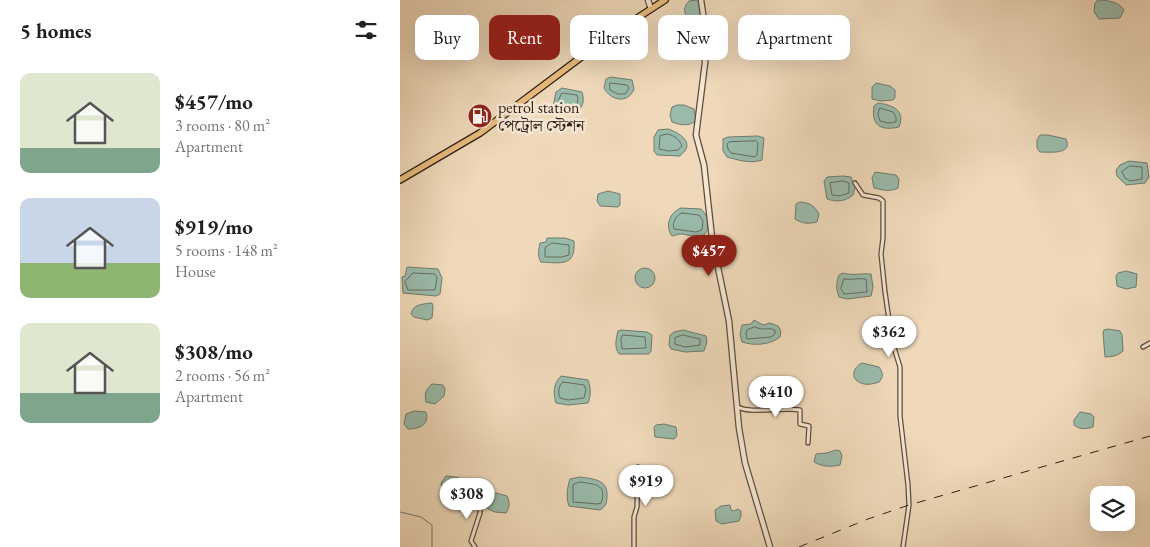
<!DOCTYPE html>
<html lang="en">
<head>
<meta charset="utf-8">
<style>
	body { margin:0; font-family:"EB Garamond","Noto Serif Bengali",serif; background:#f2f2f2; color:#202124; height:100vh; display:flex; flex-direction:column; font-size:19px; white-space:nowrap }
	* { box-sizing:border-box; margin:0 }
	p { font-size:16px; color:#757577 }
	.icon { flex:none; width:28px; height:28px; fill:none; stroke:currentColor; stroke-width:2; stroke-linecap:round; stroke-linejoin:round }
	.map { position:relative; flex:1; overflow:hidden }
	.drawer { display:flex; flex-direction:column; background:#fff; width:400px }
	.drawer>* { flex:none }
	.top-card { position:absolute; left:15px; top:15px; width:475px; height:45px; display:flex; gap:10px }
	.fabs { position:absolute; left:690px; top:486px; display:grid; gap:10px }
	.fabs a { display:grid; place-items:center; width:45px; height:45px; border-radius:10px; background:#fff; box-shadow:0 5px 20px #0002; font-size:25px }
	.price { position:absolute; translate:-50% -42px; padding:0 11px; border-radius:18px; background:#fff; color:#222; font-size:16px; line-height:32px; filter:drop-shadow(0 1px 2px #0008) }
	.price::after { content:''; position:absolute; left:50%; top:30px; width:15px; height:11px; margin-left:-8px; background:inherit; clip-path:polygon(0 0,100% 0,50% 100%) }
	.price.selected { background:#8f2418; color:#fff }
	ul { padding:0; list-style:none }
	li { display:flex; align-items:center; gap:15px; height:125px; padding:0 20px }
	li span { display:grid; place-items:center; flex:none; width:140px; height:100px; border-radius:10px; color:#555 }
	li>.icon { margin-inline-start:auto }
	span .icon { width:60px; height:60px; fill:#fffc; stroke-width:1 }
	li b { font-size:21px }
	h2 { display:flex; justify-content:space-between; align-items:center; height:60px; padding:0 20px; font-size:21px }
	.chip { padding:0 18px; border-radius:10px; background:#fff; box-shadow:0 5px 20px #0002; font-size:18px; line-height:45px }
	.chip.selected { background:#8f2418; color:#fff }
	main { display:flex; flex:1; min-height:0 }
	.map>svg:first-child { display:block }
	.water { fill:#9abbab; stroke:#6e7c6f }
	.lines { fill:none; stroke-linecap:round; stroke-linejoin:round }
	.shore { stroke:#646c60; stroke-width:1 }
	.stream { stroke:#6e7c6f; stroke-width:1 }
	.minor-casing { stroke:#5e4d3f; stroke-width:5.5 }
	.tertiary-casing { stroke:#5e4d3f; stroke-width:7 }
	.trunk-casing { stroke:#2d1e16; stroke-width:8 }
	.minor { stroke:#f5e6d2; stroke-width:3 }
	.tertiary { stroke:#f5e6d2; stroke-width:4.5 }
	.trunk { stroke:#e8bc7d; stroke-width:5.5 }
	.rail { stroke:#2d1e16; stroke-width:1; stroke-dasharray:9 9; stroke-linecap:butt }
	.labels { text-anchor:middle; stroke-width:5; stroke-linejoin:round; paint-order:stroke }
	.poi-label { font-size:16px; fill:#2d1e16; stroke:#f5e6d2; text-anchor:start }
</style>
</head>
<body>
<main>
<section class="drawer">
<h2>5 homes<svg class="icon" aria-label="filters" viewBox="0 0 24 24"><path d="M4 7h16M4 17h16"/><circle cx="9" cy="7" r="2"/><circle cx="15" cy="17" r="2"/></svg></h2>
<ul>
<li><span style="background:linear-gradient(#dfe7d0 75%,#7fa58c 0)"><svg class="icon" aria-label="home" viewBox="0 0 24 24"><path d="M3 11l9-7 9 7M6 9v11h12V9"/></svg></span><div><b>$457/mo</b><p>3 rooms · 80 m²</p><p>Apartment</p></div></li>
<li><span style="background:linear-gradient(#c9d6e8 65%,#8fb573 0)"><svg class="icon" aria-label="home" viewBox="0 0 24 24"><path d="M3 11l9-7 9 7M6 9v11h12V9"/></svg></span><div><b>$919/mo</b><p>5 rooms · 148 m²</p><p>House</p></div></li>
<li><span style="background:linear-gradient(#dfe7d0 70%,#7fa58c 0)"><svg class="icon" aria-label="home" viewBox="0 0 24 24"><path d="M3 11l9-7 9 7M6 9v11h12V9"/></svg></span><div><b>$308/mo</b><p>2 rooms · 56 m²</p><p>Apartment</p></div></li>
</ul>
</section>
<div class="map">
<svg width="750" height="547" viewBox="0 0 750 547">
	<rect width="100%" height="100%" fill="#efd9ba"/>
	<filter id="stains"><feTurbulence type="fractalNoise" baseFrequency=".004" numOctaves="4"/><feColorMatrix values="0 0 0 0 .2 0 0 0 0 .09 0 0 0 0 .02 0 0 0 .5 -.17"/></filter>
	<radialGradient id="worn" r=".72"><stop offset=".6" stop-color="#630" stop-opacity="0"/><stop offset="1" stop-color="#630" stop-opacity=".3"/></radialGradient>
	<path class="water" d="M297 0 299 1 303 17 298 22C286 21 280 10 289 1Z
		M698 0C708 0 719 2 724 10L720 18 699 19 694 12 695 3Z
		M211 77 232 80 234 89C228 104 211 101 204 88L206 79Z
		M476 83 490 86 495 90V98L493 100 481 101 472 99V87Z
		M162 88 182 92C184 99 184 104 179 110L160 112 153 107 156 92Z
		M478 103C492 105 506 110 499 127 481 131 471 126 474 106Z
		M277 105H284L294 109 296 120C290 127 280 125 272 122L270 115 272 107Z
		M268 129C275 131 291 139 286 149 285 152 282 153 280 156L257 155 254 151V137L258 130Z
		M640 135H648L666 139C673 155 650 152 640 152L637 148V140Z
		M358 136 364 138 362 160C350 164 338 160 327 157L323 151V139L328 137Z
		M729 161 747 163 749 177 745 183 726 185 717 176 716 170 720 165Z
		M475 172 496 175 499 179 498 188C490 192 482 190 474 188L472 178Z
		M443 176 451 177 455 187 453 195C445 202 436 202 427 199L424 181 427 177Z
		M208 191 220 194V205L218 207 200 206 197 201 198 194Z
		M400 202C410 203 414 205 419 214L417 222C409 224 403 224 395 219L396 204Z
		M281 208 301 209C306 214 309 220 308 227 305 243 290 234 280 234 279 234 273 236 272 236 265 226 269 213 281 208Z
		M147 238H165L174 241C176 267 161 263 141 262 137 256 139 249 140 243L146 242Z
		M7 267 38 269 42 278 40 294 36 296 3 293 2 277 5 276Z
		M235 278a10 10 0 1 1 20 0a10 10 0 1 1-20 0Z
		M726 271 737 274 736 287 726 289 717 286 716 276 718 273Z
		M443 273C453 276 461 273 471 274L473 287 471 296 447 299 439 297C436 289 436 283 439 275Z
		M32 303 33 307 32 318 27 320 14 317 11 314C13 304 23 304 32 303Z
		M354 320 363 325 370 323 378 326 381 331 380 337C370 345 354 346 342 342L340 334 342 325 351 324Z
		M708 329 720 331 722 335 723 351C718 356 711 357 705 357L703 333 704 330Z
		M221 330 247 332 252 335 251 351 249 354H219C214 347 216 339 218 331Z
		M283 330 306 336 307 342 304 351 285 352 271 349 269 345 270 335 274 332Z
		M462 363 479 367C483 373 484 376 479 382 473 384 465 386 459 382 449 377 455 366 462 363Z
		M161 376 188 380C191 389 191 395 188 403L168 405 156 403C153 393 153 384 161 376Z
		M32 384 43 385 45 389 44 396 35 404 26 402C24 394 26 389 32 384Z
		M14 411 26 412C30 425 19 429 8 429L4 424 6 414Z
		M680 412 691 414 694 417 693 427C686 429 680 430 674 425V420Z
		M264 424 276 427 277 436 274 439 255 437 254 427 256 425Z
		M436 450 440 451 442 456 440 465C430 467 423 467 414 462L416 454 427 453Z
		M46 476C59 477 68 478 67 494 54 502 43 499 41 483Z
		M180 477C193 479 208 479 207 496 207 503 206 506 200 510L169 506C166 498 167 488 170 479Z
		M96 493 107 496C110 502 110 507 106 513L95 512 88 509 87 504 90 495Z
		M330 505 331 510 334 511 338 509 341 511V516L339 521 322 524 316 521 315 510 321 506Z"/>
	<g class="lines">
		<path class="shore" d="M210 83 227 85 229 88 225 94H218L210 90Z
			M162 93 177 95 178 98 177 105 171 106 159 105 158 102Z
			M480 108 493 112 496 117V122L488 123 480 121 478 114Z
			M268 134C275 136 279 139 282 146L278 150 269 151 259 149 260 136Z
			M356 141 358 143 357 155 355 157 331 153 328 149 327 144 329 142Z
			M730 166 742 167V179L730 181 725 178 722 172Z
			M443 181 449 183V193L439 196 432 195 430 183Z
			M282 213 299 215 303 221 302 230 296 232 274 229C272 223 275 216 282 213Z
			M152 243 169 245V255L162 257H145V248Z
			M13 273 35 274 37 278 35 290H8L5 282Z
			M444 279C452 280 458 278 466 279L467 292 444 294 441 289Z
			M355 327C363 331 368 327 375 330V334L371 337 347 339 346 334 347 330Z
			M223 335 245 337 246 348 222 349 221 339Z
			M283 335 300 339V345L285 347 275 344V338Z
			M163 382 184 385 186 389 184 398 168 400 160 398C158 394 158 385 163 382Z
			M180 482C194 484 208 484 201 503L198 504 173 502V485Z"/>
		<path class="stream" d="M0 512 21 517 32 525V547"/>
		<defs>
			<path id="minor" d="M455 183 463 195 479 198 483 201V238L481 254 485 292 492 341 500 367V416L508 485 509 505 503 547
				M743 347 750 343
				M338 407C350 414 383 407 400 410V424L409 426 408 443
				M75 547 71 541 80 513 81 489
				M234 547V517L237 507 238 467"/>
			<path id="tertiary" d="M248 0 251 9
				M301 0 306 34 305 63 296 135 304 165 312 238 329 321 339 428 345 463 370 547"/>
			<path id="trunk" d="M0 180 80 133 208 37 265 0"/>
		</defs>
		<use href="#minor" class="minor-casing"/>
		<use href="#tertiary" class="tertiary-casing"/>
		<use href="#trunk" class="trunk-casing"/>
		<use href="#minor" class="minor"/>
		<use href="#tertiary" class="tertiary"/>
		<use href="#trunk" class="trunk"/>
		<path class="rail" d="M399 547 468 519 509 505 750 436"/>
	</g>
	<defs>
		<symbol id="fuel-disc" viewBox="-11 -11 22 22"><circle r="9.5" fill="#8f2418" stroke="#f5e6d2"/><path d="M-5.5-6h7V0h2V4h1.3V-2.5L3-4.5l.8-.8L6-3V5H2.5V1h-1V6h-7ZM-4.2-4.7v3.2H.2V-4.7Z" fill="#fff"/></symbol>
	</defs>
	<g fill-rule="evenodd">
		<use href="#fuel-disc" x="66" y="102" width="28" height="28"/>
	</g>
	<g class="labels">
		<g class="poi-label">
			<text x="98" y="113">petrol station<tspan x="98" dy="18">পেট্রোল স্টেশন</tspan></text>
		</g>
	</g>
	<rect width="100%" height="100%" filter="url(#stains)"/>
	<rect width="100%" height="100%" fill="url(#worn)"/>
</svg>
<div class="fabs">
<a><svg class="icon" aria-label="layers" viewBox="0 0 24 24"><path d="M12 4l9 5-9 5-9-5zM3 14l9 5 9-5"/></svg></a>
</div>
<b class="price selected" style="left:309px;top:277px">$457</b>
<b class="price" style="left:489px;top:358px">$362</b>
<b class="price" style="left:376px;top:418px">$410</b>
<b class="price" style="left:246px;top:507px">$919</b>
<b class="price" style="left:67px;top:520px">$308</b>
<div class="top-card">
<a class="chip">Buy</a>
<a class="chip selected">Rent</a>
<a class="chip">Filters</a>
<a class="chip">New</a>
<a class="chip">Apartment</a>
</div>
</div>
</main>
</body>
</html>
